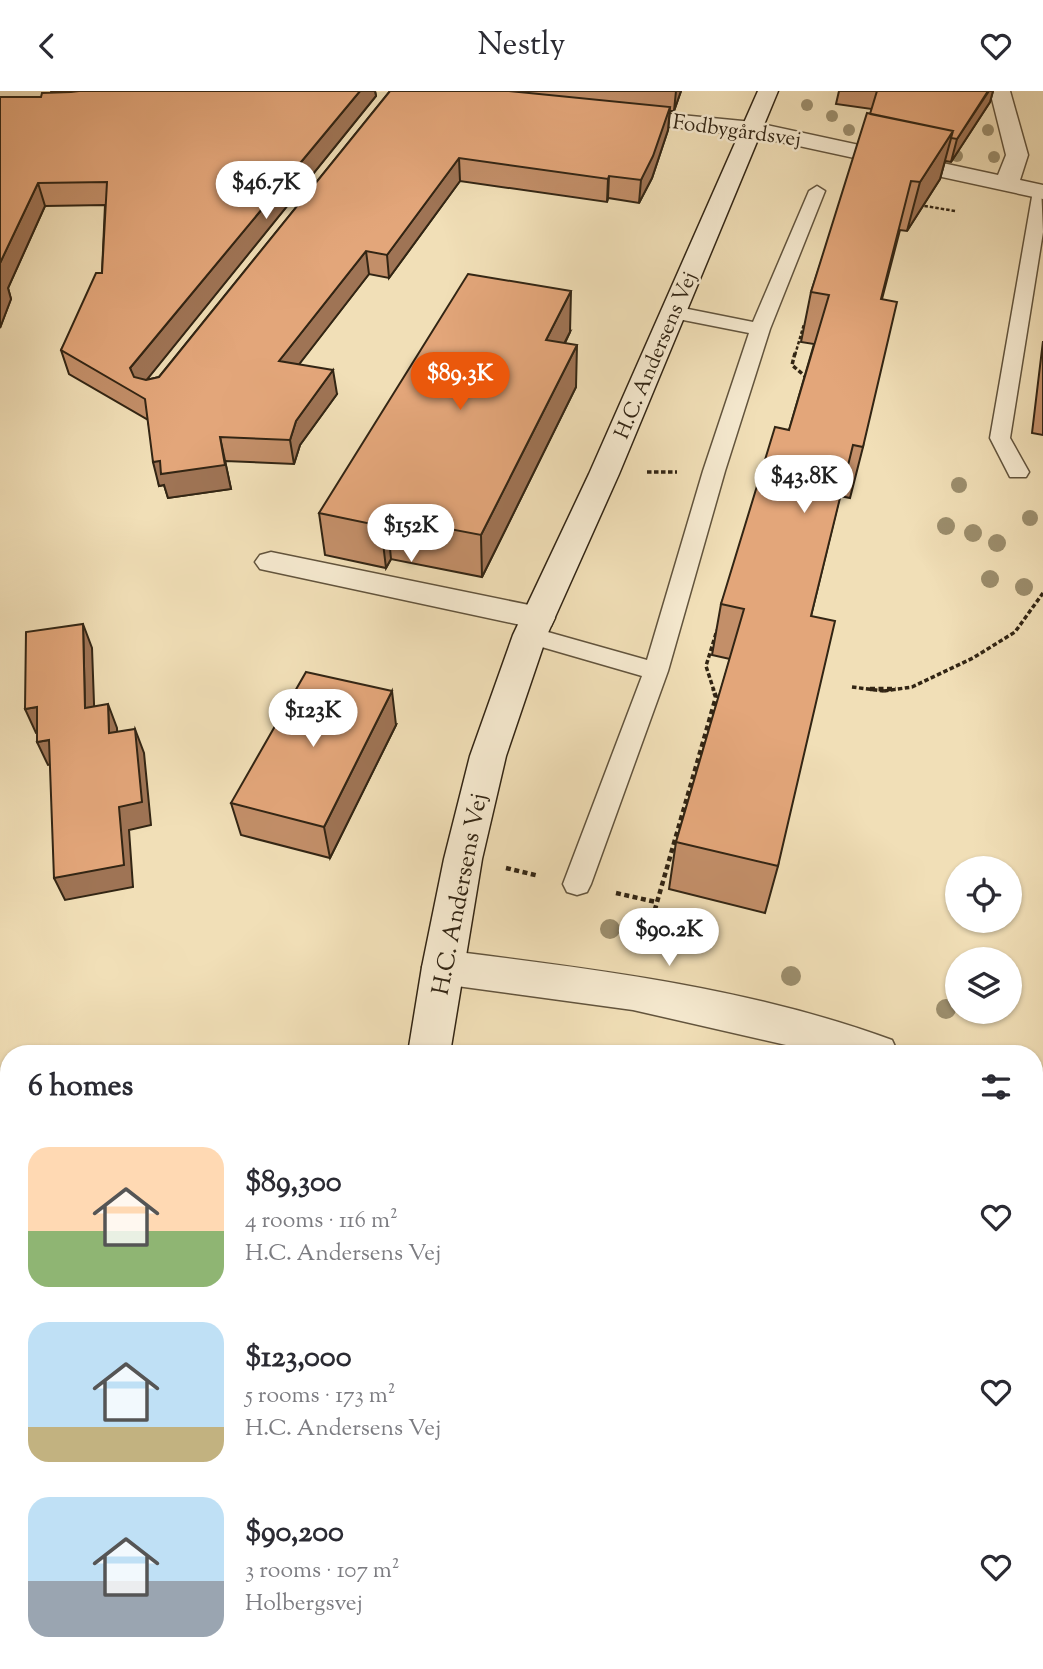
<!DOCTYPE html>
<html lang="en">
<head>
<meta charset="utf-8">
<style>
	body { margin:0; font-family:"Sorts Mill Goudy",serif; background:#f7f7f7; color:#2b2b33; height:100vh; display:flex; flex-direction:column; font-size:26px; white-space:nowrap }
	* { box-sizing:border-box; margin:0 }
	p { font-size:23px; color:#7c7c81 }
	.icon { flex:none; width:38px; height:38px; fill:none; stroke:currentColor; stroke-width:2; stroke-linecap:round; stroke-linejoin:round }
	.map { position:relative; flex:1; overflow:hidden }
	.panel { position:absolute; left:0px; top:954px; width:1043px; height:625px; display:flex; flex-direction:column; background:#fff; border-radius:28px 28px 0 0; box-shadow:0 2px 5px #0004 }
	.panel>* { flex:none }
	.controls { position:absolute; left:945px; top:765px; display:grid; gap:14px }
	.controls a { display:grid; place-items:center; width:77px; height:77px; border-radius:50%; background:#fff; box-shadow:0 2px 5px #0004; font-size:35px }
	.price { position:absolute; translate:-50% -60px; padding:0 16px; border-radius:24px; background:#fff; color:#222; font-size:23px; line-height:46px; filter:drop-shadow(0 2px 4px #0008) }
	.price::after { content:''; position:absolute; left:50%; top:42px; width:21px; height:16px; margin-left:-10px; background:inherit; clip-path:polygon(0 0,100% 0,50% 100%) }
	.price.active { background:#ea580c; color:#fff }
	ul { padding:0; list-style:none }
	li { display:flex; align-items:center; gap:21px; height:175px; padding:0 28px }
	li span { display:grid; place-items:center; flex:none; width:196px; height:140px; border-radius:21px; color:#555 }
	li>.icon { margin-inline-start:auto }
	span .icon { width:84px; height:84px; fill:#fffc; stroke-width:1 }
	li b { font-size:30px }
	h2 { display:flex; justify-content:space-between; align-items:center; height:84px; padding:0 28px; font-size:30px }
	header { display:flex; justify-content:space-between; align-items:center; height:91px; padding:0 28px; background:#fff; font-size:32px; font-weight:600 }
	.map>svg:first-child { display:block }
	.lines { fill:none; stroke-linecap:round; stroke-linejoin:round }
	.lane-casing { stroke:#62543d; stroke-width:3 }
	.street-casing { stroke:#62543d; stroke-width:3 }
	.secondary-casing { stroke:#322514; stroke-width:3 }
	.path-far2 { stroke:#322514; stroke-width:2.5; stroke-dasharray:3.5 2; stroke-linecap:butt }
	.path-far1 { stroke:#322514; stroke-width:3.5; stroke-dasharray:4.5 2.5; stroke-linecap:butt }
	.path { stroke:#322514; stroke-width:4.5; stroke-dasharray:5 3.5; stroke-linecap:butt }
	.lane { fill:#f6ead0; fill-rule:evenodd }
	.street { fill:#f6ead0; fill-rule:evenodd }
	.secondary { fill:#f6ead0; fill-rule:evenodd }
	.tree { fill:#9c8e6d }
	.wall { fill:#c38f69; stroke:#322514; stroke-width:2 }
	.shaded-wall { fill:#9f7455; stroke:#322514; stroke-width:2 }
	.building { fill:#e3a67a; stroke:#322514; stroke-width:2 }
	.labels { text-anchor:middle; stroke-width:5; stroke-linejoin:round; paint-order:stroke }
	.far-street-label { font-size:21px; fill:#322514; stroke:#f6ead0 }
	.street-label { font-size:24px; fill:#322514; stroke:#f6ead0 }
</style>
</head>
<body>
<header><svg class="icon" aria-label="back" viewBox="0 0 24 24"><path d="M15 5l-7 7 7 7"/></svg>Nestly<svg class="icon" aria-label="heart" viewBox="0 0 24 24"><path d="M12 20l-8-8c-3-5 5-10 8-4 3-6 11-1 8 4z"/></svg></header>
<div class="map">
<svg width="1043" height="1578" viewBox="0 0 1043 1578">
	<rect width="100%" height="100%" fill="#f1dfb7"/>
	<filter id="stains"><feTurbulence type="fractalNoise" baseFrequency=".00286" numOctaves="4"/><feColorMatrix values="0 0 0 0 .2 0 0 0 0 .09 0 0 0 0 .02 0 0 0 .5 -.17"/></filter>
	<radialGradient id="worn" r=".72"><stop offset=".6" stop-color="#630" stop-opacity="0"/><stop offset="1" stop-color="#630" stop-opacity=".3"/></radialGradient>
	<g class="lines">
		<defs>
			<path id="lane" d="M817 95 825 100 770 238 725 380 668 580 591 793 587 801 577 804 567 801 563 793 642 585 521 550 518 544 521 538 530 536 647 569 703 380 749 242 673 227 664 221 673 215 753 231 809 100Z
				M1041 95 1043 141 1010 347 1029 381 1026 386H1010L990 347 1033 100Z
				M690 1570H730V1578H690Z"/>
			<path id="street" d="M990 0H1010L1028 64 1020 89 1043 94V108L753 45 619 30 611 29 608 24 611 19 619 18 753 31 998 84 1006 64Z
				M271 461 539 516 551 519 555 527 551 535 539 538 260 478 255 471 260 464Z
				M442 859C593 878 748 896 892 949L898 962H821L633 919 442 893 428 888 422 876 428 864Z
				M1034 993 1043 996V1036L1034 1033Z"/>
			<path id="secondary" d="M758 0H778L619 383 547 544 506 665 482 768 450 962H408L422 876 444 768 470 665 513 544 589 383Z
				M382 1570H438V1578H382Z"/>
		</defs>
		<use href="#lane" class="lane-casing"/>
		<use href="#street" class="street-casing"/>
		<use href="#secondary" class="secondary-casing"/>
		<path class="path-far2" d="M919 114 955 120
			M795 264 804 233"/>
		<path class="path-far1" d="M795 262 792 274 806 286 805 290
			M647 381H677
			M852 596 884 600
			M714 600 706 575 717 539
			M884 600 912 596 973 567 1015 541 1043 502"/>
		<path class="path" d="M870 598H896
			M506 777 539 785
			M616 802 656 811
			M643 860 716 606 713 598"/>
		<use href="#lane" class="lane"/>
		<use href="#street" class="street"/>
		<use href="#secondary" class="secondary"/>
	</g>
	<g class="tree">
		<circle cx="807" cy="14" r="6"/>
		<circle cx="832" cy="25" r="6"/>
		<circle cx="849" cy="39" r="6"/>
		<circle cx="988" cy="39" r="6"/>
		<circle cx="957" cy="65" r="6"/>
		<circle cx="994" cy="66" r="6"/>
		<circle cx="959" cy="394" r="8"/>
		<circle cx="1030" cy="427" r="8"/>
		<circle cx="946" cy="435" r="9"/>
		<circle cx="973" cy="442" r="9"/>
		<circle cx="997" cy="452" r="9"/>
		<circle cx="990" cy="488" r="9"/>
		<circle cx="1024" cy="496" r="9"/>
		<circle cx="610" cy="838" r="10"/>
		<circle cx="791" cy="885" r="10"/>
		<circle cx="946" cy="918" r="10"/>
	</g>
	<path class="wall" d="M51 0H375L376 5 146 289 159 286 390 0H681L674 20H670L668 39 652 87 639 112 608 107 607 111 460 90 389 187 369 183 299 273 337 303 300 354 294 373 225 370 231 398 168 407 164 394 159 395 148 329 69 283 61 259 102 182 105 114 45 115 8 197 11 208 0 237 41 6 52 2Z
		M839 0H993L990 11 951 71 945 70 940 88 907 140 900 139 882 208 863 356 850 407 840 405 811 525 778 775 765 822 669 798 676 751 730 568 712 564 721 513 789 339 814 253 801 251 811 201 872 18 836 13Z
		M570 241 565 252 576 296 482 486 391 468 386 477 325 464 319 422Z
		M1043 250V344L1032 342Z
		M396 634 330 767 241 744 231 712Z
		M757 1570H971V1578H756Z"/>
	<path class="shaded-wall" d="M360 0H375L376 5 137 301 130 277 135 271Z
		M676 0H681L674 20Z
		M989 0H993L990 11 951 71 957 48Z
		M670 16 668 39 652 87 639 112 641 89Z
		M953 40 940 88 907 140 920 91Z
		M459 67 460 90 389 187 387 164Z
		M609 85 608 107 607 111 608 88Z
		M38 92 45 115 8 197 11 208 0 237V172Z
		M366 160 369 183 283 294 279 270Z
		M571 200 570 241 545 290 546 249Z
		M577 254 576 296 482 486 481 444Z
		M333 279 337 303 300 354 294 373 290 349 296 330Z
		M220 346 231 398 168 407 164 394 159 395 153 371Z
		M387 426 391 468 386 477 381 435Z
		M83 533 92 557 95 640 85 617Z
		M392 600 396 634 330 767 324 736Z
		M108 613 117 637 118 666 109 642Z
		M37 616 48 640 36 642 25 618Z
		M135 638 144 662 151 734 129 739 133 796 65 809 54 787 119 716Z
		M49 649 60 672 48 674 37 651Z
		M218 1570H229V1578H219Z"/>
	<path class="building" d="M79 0H360L135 271 130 277 134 286 146 289 159 286 390 0H509L670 16 653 65 641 89 609 85 608 88 459 67 387 164 366 160 279 270 333 279 296 330 290 349 220 346 225 374 161 383 160 370 153 371 145 308 61 259 96 182H102L107 91 38 92 0 172V6H41L42 2 71 1Z
		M877 0H988L957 48 951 47 953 40 870 23Z
		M867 22 953 40 920 91 911 90 881 208 897 211 863 356 853 354 811 525 835 530 778 775 676 751 744 518 721 513 775 336 789 339 829 204 811 201Z
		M468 183 571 200 546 249 577 254 481 444 387 426 381 435 319 422Z
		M83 533 85 617 108 613 109 642 135 638 142 711 119 716 124 774 54 787 49 649 37 651V616L25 618 26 541Z
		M306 581 392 600 324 736 231 712Z
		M61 1570H218L219 1578H61Z
		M774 1570H971V1578H773Z"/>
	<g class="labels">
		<g class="far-street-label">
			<text transform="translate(737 39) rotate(8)" y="7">Fodbygårdsvej</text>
			<text transform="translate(655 264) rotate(-67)" y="7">H.C. Andersens Vej</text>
		</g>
		<g class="street-label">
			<text transform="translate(459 803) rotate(-79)" y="8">H.C. Andersens Vej</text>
		</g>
	</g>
	<rect width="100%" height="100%" filter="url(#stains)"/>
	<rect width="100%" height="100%" fill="url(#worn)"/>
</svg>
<div class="controls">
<a><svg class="icon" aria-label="locate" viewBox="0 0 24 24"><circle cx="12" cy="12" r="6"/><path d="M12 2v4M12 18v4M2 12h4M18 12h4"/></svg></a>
<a><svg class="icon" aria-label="layers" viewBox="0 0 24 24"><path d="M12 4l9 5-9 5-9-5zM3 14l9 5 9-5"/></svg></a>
</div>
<b class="price" style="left:266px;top:130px">$46.7K</b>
<b class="price active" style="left:460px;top:321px">$89.3K</b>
<b class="price" style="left:804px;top:424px">$43.8K</b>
<b class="price" style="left:411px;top:473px">$152K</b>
<b class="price" style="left:313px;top:658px">$123K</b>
<b class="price" style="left:669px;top:877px">$90.2K</b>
<section class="panel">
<h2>6 homes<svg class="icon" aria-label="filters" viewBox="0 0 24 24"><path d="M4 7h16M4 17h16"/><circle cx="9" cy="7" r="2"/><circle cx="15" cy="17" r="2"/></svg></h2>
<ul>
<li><span style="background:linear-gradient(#ffd9b3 60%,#8fb573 0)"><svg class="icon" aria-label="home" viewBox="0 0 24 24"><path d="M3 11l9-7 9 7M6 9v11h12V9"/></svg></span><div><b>$89,300</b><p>4 rooms · 116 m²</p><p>H.C. Andersens Vej</p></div><svg class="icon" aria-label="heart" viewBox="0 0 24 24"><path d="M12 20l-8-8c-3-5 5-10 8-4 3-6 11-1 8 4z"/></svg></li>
<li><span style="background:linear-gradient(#bfe0f5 75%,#c2b280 0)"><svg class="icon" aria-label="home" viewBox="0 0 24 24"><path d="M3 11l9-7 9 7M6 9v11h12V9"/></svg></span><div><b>$123,000</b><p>5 rooms · 173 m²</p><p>H.C. Andersens Vej</p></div><svg class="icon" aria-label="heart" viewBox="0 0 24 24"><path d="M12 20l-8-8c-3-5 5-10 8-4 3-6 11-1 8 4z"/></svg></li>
<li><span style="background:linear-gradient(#bfe0f5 60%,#9aa5b1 0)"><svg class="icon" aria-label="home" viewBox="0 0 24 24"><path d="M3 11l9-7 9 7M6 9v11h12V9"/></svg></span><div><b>$90,200</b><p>3 rooms · 107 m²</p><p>Holbergsvej</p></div><svg class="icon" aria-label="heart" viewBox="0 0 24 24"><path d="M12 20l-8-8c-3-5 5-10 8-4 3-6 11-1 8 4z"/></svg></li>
</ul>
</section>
</div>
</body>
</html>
